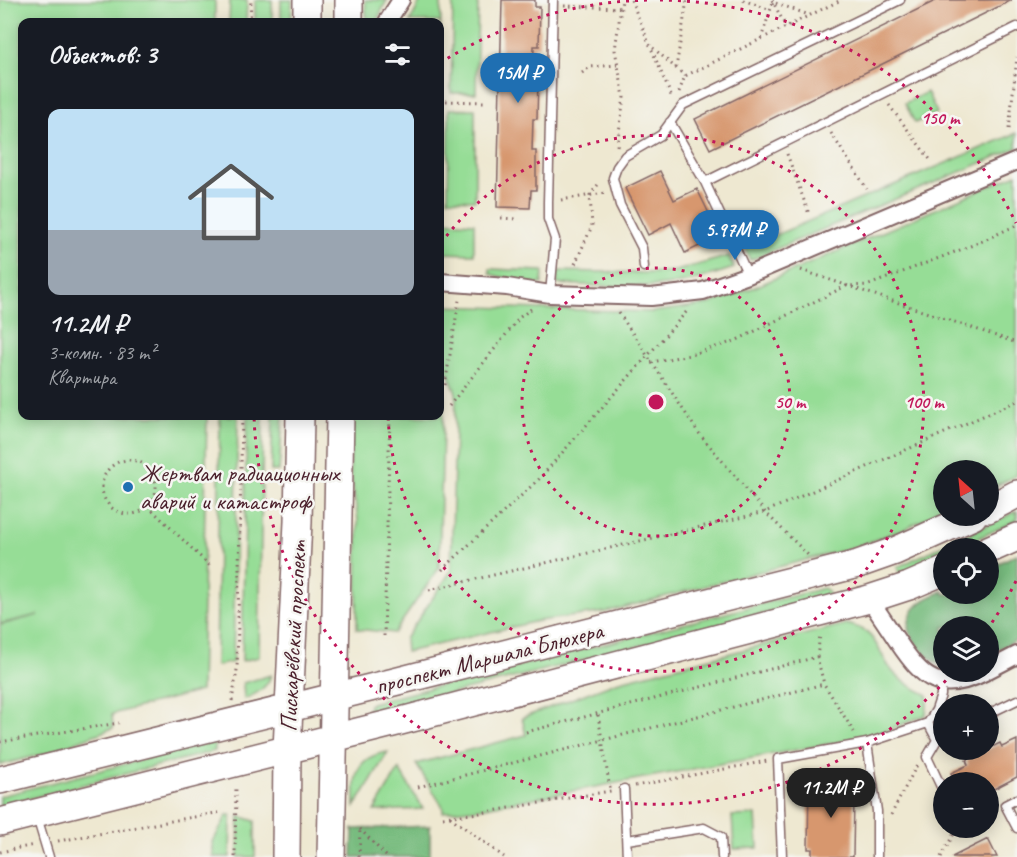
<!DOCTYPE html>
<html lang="ru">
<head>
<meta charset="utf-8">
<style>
	body { margin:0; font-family:Caveat,sans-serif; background:#20242c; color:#f1f3f6; height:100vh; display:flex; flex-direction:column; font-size:22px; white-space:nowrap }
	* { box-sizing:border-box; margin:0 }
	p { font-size:20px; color:#9ea1a6 }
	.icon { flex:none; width:33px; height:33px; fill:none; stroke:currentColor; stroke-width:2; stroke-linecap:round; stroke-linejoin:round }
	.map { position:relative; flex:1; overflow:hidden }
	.panel { position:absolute; left:18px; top:18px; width:426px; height:402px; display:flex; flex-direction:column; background:#171b24; border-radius:12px; box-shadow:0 3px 15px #0003 }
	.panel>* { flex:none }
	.needle { width:39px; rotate:333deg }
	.tools { position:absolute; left:933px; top:460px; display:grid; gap:12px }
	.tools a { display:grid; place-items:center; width:66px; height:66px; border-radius:50%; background:#171b24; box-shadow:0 3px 15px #0003; font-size:30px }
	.price { position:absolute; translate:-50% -51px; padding:0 14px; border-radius:21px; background:#1f6fb2; color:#fff; font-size:20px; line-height:39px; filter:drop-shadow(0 2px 3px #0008) }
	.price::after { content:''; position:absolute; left:50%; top:36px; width:18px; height:14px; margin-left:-9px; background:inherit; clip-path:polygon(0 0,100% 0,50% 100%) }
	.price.active { background:#222; color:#fff }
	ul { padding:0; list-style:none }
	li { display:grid; align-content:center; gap:12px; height:318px; padding:0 30px }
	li+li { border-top:2px solid #363941 }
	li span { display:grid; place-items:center; height:186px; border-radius:12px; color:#555 }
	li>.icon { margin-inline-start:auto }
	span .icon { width:108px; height:108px; fill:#fffc; stroke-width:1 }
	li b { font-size:26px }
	h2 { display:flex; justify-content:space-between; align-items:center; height:72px; padding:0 30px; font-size:26px }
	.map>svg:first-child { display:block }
	.green { fill:#96dd96; stroke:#707e60; stroke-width:1.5 }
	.forest { fill:#78bc7f; stroke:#616e55; stroke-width:1.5 }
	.building { fill:#d7976e }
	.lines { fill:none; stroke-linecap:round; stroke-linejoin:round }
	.lane-casing { stroke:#836565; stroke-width:11 }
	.street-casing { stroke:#836565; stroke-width:20 }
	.primary-casing { stroke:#836565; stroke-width:30 }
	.path { stroke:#836565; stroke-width:3; stroke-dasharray:1.5 4.5; stroke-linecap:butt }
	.lane { stroke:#fff; stroke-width:8 }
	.street { stroke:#fff; stroke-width:16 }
	.primary { stroke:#fff; stroke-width:27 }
	.ring { fill:none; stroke:#c2185b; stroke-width:3; stroke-dasharray:3 6 }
	.poi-dot { fill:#1f6fb2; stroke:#f6f6f2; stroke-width:2 }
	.labels { text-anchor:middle; stroke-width:5; stroke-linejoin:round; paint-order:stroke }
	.poi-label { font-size:24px; fill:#4a1f2b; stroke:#f6f6f2; text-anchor:start }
	.street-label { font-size:24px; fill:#4a1f2b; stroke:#f6f6f2 }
	.centre { fill:#c2185b; stroke:#f6f6f2; stroke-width:3 }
	.ring-label { font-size:18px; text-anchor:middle; font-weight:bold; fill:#c2185b; stroke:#f6f6f2; stroke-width:5; stroke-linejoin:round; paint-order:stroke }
</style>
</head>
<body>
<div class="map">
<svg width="1017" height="857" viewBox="0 0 1017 857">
	<rect width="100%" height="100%" fill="#f6f6f2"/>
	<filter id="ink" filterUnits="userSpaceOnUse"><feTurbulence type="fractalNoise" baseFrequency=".0167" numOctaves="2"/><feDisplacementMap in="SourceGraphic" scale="12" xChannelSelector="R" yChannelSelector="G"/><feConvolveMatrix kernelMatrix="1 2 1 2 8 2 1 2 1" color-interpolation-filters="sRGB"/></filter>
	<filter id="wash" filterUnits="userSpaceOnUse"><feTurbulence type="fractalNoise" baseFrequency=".008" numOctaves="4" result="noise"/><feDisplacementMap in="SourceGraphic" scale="24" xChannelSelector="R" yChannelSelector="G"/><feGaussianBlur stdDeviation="1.35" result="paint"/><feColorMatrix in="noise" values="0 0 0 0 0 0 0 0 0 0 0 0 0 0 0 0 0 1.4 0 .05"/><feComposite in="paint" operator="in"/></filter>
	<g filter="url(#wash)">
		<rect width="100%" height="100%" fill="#eee8d1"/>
		<path class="green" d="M0 0H215V22H22V416H207L201 691 112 714 113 728 44 754 0 765V625L38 615 0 624Z
			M230 0H247L246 22H229Z
			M255 0H272V22H255Z
			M281 0H292L291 22H281Z
			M365 0H387L376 22H367Z
			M421 0H441L440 85V22H410Z
			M453 0H478L476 93H451Z
			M927 92 937 113 915 123 905 103Z
			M449 109H475V200L448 199Z
			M1017 133V148L750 260 745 248Z
			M1017 174V475L989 489 988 471H944L943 510 904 529 853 548 809 559 606 612 538 621 406 652 405 639 451 571 456 393 440 353V306L653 312 709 304 755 287Z
			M440 221 474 223V254L440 253Z
			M729 256 734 268C716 274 698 280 680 283 640 290 597 285 557 284V271L651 273 676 271Z
			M490 269 543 271 542 284 521 282 490 274Z
			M440 384 444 395 439 568 394 633 357 629 358 520 350 469 352 416H440Z
			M220 416H238L233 662 216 666Z
			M247 416H263L259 657 242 661Z
			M273 416H283L279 471H271Z
			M1017 511V520L955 549H944L943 554 900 574 897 567Z
			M824 588 829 592 826 598 375 713H370L368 710 369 705 372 703Z
			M846 624C879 630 876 652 893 672 903 683 916 689 928 695L926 715 880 733 850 740 480 808 443 812V807L416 764 526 735 522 718 616 682Z
			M271 675C267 688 257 694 244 699L243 683Z
			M215 741V751L0 806V796Z
			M388 752 355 807C354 778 353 757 388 752Z
			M399 769 423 809 374 811Z
			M227 815H231L230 857H213V842Z
			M756 815 758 848 734 849 732 816Z
			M239 816 255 821V857H238Z"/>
		<path class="forest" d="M1017 554V640L989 654 988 627H944L943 666C921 656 894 626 919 604 925 598 935 595 943 591L944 594H988L989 568Z
			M430 826V857H352L353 829Z"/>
		<g id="blocks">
			<path class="building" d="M502 0H535V7H540L539 46H534L533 80H538L537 119H533L532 151H536V190H531L530 208 497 207Z
				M937 0H1012L710 149 695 119Z
				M660 171 674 200 697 189 720 236 685 253 671 223 648 235 625 188Z
				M1017 740V777L988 792V783H956L951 773 968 765 966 760 1000 743 1002 747Z
				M809 780H850V797H854L853 857H812V849H808Z
				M988 839 997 857H952Z"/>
		</g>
	</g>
	<g filter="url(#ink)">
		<use href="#blocks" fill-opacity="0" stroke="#836565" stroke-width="1.5"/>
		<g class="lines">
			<defs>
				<path id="lane" d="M670 122 705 182 748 275
					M705 182 1017 27
					M644 267 642 248 620 205 613 178 617 167 625 156 661 135 683 105 900 0
					M550 294 555 239 548 219V202L553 0
					M988 714 1017 700
					M928 723 937 740 944 737
					M937 740 927 757 944 793
					M867 743 877 811V857
					M624 789 627 857
					M1017 799 1005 805 1017 828
					M37 817 49 857
					M627 840 704 828 721 837 722 857
					M782 857 778 759 867 743 928 723 936 710 941 695V682"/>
				<path id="street" d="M387 22 401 0
					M440 282 507 287 550 294 651 297 703 291 748 275 1017 161
					M869 599C879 613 888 627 898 642 923 679 940 695 985 672
					M988 670 1017 655"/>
				<path id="primary" d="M307 22V0
					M349 22V0
					M988 509 1017 494
					M988 550 1017 537
					M0 780 398 681 858 564 895 551 973 516
					M0 822 397 722 869 599 909 586 944 571
					M286 857 287 749 298 522 300 416
					M331 857 340 416"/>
			</defs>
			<use href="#lane" class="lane-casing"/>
			<use href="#street" class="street-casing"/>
			<use href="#primary" class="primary-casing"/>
			<path class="path" d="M631 0 672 98
				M743 0 771 10
				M772 0 786 27
				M564 6 622 8
				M250 22 251 0
				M761 39 773 2 809 15
				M653 48 685 76
				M676 68 687 0
				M582 73 590 67 617 65
				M679 92 685 76 841 0
				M446 101 484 102
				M889 105 932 162
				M1009 129 1017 57
				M831 133 867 189
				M617 146 624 97 615 50 622 0
				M787 154 809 214
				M561 200 605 193
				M501 218 516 219
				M575 264 592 226 590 195 600 182
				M801 270 1017 343
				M619 313 698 432 765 512 808 555
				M651 362 690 355 735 341 846 286 869 285 978 243 1017 225
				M445 385 459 300
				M449 406 520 317 531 309
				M102 487a27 27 0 1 1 54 0a27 27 0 1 1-54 0Z
				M148 506 212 568
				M442 570 539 479 688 310
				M429 590 765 512 1017 401
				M384 636 390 416
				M817 657 820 635
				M232 701 237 670 242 416
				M598 715 610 789
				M526 732 817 657 824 684 854 732
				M0 742 119 723
				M635 786 767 761
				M418 787 824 684
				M891 815 917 765
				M443 817 480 813 611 791
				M450 817 504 857
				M360 829 387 857
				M58 841 222 812
				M0 852 34 845
				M235 857 236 786
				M359 857 360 829
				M941 857 957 828"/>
			<use href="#lane" class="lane"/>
			<use href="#street" class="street"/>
			<use href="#primary" class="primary"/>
		</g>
	</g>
	<g class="ring">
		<circle cx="656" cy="402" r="134"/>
		<path d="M441 243A268 268 0 1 1 388 416"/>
		<path d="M1016 581A402 402 0 0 1 989 627M952 674A402 402 0 0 1 254 416M440 63A402 402 0 0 1 652 0M660 0A402 402 0 0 1 1016 223"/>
	</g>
	<circle class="poi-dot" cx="128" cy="487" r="6"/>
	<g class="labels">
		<g class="poi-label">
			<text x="140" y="481">Жертвам радиационных<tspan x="140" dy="28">аварий и катастроф</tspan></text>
		</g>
		<g class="street-label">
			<text transform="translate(293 636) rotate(-87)" y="8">Пискарёвский проспект</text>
			<text transform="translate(489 658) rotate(-14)" y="8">проспект Маршала Блюхера</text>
		</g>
	</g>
	<circle cx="656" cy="402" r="9" class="centre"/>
	<g class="ring-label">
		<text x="940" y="124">150 m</text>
		<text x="790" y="408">50 m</text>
		<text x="924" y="408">100 m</text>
	</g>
</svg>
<div class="tools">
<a><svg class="needle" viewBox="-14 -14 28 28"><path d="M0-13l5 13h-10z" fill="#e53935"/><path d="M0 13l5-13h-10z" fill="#9ea1a6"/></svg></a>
<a><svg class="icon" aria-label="locate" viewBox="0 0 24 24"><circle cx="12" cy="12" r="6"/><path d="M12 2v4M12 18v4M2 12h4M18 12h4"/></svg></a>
<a><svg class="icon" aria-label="layers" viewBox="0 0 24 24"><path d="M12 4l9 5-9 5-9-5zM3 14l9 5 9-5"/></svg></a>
<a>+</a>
<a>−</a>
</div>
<b class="price" style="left:518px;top:104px">15M ₽</b>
<b class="price" style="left:735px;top:261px">5.97M ₽</b>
<b class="price active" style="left:831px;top:819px">11.2M ₽</b>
<section class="panel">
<h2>Объектов: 3<svg class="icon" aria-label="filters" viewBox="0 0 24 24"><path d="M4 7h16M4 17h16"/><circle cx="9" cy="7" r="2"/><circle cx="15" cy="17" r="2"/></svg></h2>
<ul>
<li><span style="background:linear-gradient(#bfe0f5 65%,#9aa5b1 0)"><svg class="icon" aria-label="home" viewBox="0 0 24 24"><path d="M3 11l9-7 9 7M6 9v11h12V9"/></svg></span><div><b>11.2M ₽</b><p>3-комн. · 83 m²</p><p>Квартира</p></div></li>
</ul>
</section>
</div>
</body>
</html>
